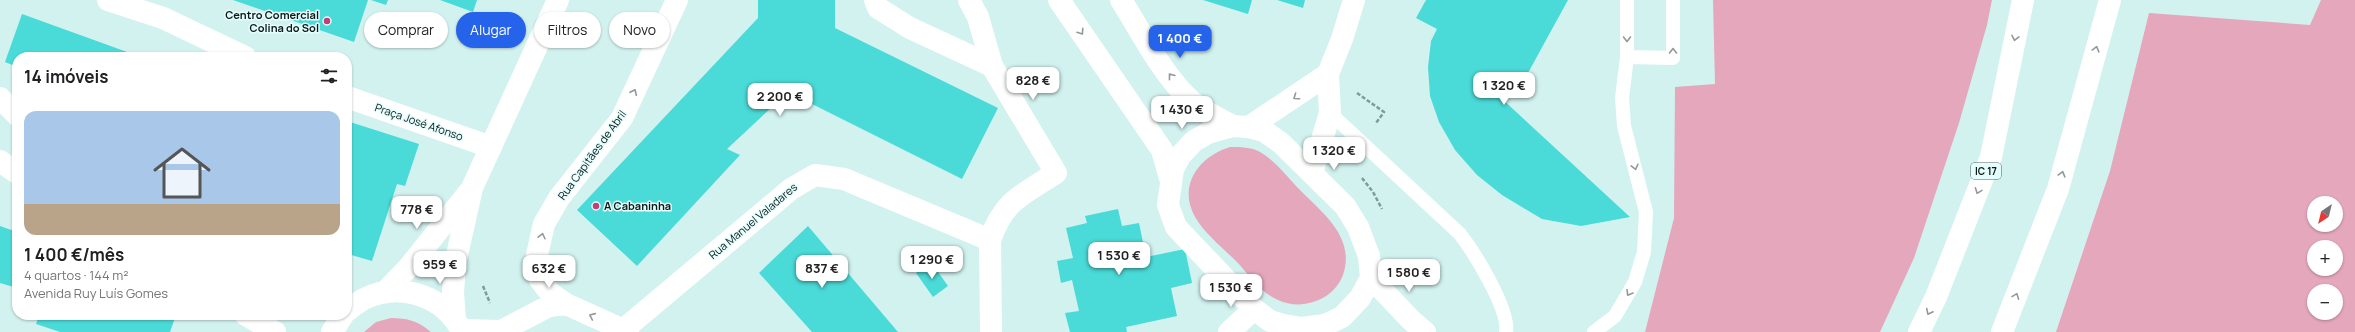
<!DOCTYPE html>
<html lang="pt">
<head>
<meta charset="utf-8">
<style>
	body { margin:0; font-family:Manrope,sans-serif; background:#f6f6f6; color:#202124; height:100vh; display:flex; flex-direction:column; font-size:15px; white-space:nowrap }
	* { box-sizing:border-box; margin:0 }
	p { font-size:13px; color:#757577 }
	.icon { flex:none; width:22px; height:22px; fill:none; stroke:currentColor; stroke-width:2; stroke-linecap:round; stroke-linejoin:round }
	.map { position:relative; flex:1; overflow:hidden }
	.drawer { position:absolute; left:12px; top:52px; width:340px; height:268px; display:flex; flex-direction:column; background:#fff; border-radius:16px; box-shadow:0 1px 3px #0004 }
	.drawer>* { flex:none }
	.guide { position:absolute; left:364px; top:12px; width:380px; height:36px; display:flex; gap:8px }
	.needle { width:26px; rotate:215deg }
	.tools { position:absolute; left:2307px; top:196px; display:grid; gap:8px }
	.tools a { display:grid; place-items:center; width:36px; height:36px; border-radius:50%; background:#fff; box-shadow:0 1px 3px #0004; font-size:20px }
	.price { position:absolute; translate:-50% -34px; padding:0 9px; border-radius:8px; background:#fff; color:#222; font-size:13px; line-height:26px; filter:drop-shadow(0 1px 2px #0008) }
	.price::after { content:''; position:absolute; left:50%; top:24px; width:12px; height:9px; margin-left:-6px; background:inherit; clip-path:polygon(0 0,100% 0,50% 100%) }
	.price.current { background:#2563eb; color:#fff }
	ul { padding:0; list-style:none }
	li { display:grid; align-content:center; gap:8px; height:212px; padding:0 12px }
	li span { display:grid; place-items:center; height:124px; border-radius:12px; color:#555 }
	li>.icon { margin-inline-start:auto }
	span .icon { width:72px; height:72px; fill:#fffc; stroke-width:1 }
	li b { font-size:17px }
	h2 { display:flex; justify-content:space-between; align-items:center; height:48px; padding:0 12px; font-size:17px }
	.chip { padding:0 14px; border-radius:18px; background:#fff; box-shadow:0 1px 3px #0004; font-size:14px; line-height:36px }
	.chip.current { background:#2563eb; color:#fff }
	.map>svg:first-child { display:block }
	.green { fill:#e4a7bb; fill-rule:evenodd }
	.building { fill:#4adad7 }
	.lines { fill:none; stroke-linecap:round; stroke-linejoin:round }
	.path { stroke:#829a98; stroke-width:2.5; stroke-dasharray:4 2; stroke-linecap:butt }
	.lane { stroke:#fff; stroke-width:14 }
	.street { stroke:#fff; stroke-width:22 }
	.secondary { stroke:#fff; stroke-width:22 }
	.highway { stroke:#fff; stroke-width:22 }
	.oneway { stroke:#939898 }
	.poi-dot { fill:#c43c78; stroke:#e4fefd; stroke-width:1.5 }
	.labels { text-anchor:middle; stroke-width:3; stroke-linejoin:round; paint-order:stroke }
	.shield { fill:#e4fefd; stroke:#4e5e5d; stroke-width:1 }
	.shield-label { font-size:10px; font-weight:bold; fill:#0e1a19 }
	.poi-label { font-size:11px; font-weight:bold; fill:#0e1a19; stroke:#e4fefd; text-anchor:end }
	.street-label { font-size:11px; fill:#0e1a19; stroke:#e4fefd }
</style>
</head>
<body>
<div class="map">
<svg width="2355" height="332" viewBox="0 0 2355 332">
	<rect width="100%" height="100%" fill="#d2f2f0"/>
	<path class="green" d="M1713 0H1992L1987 25 1959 123 1914 258 1880 332H1645L1674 218 1675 87 1715 84Z
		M2321 0H2355V332H2056L2110 171 2149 13 2310 25ZM2314 203H2336V225H2314ZM2314 247H2336V269H2314ZM2314 291H2336V313H2314Z
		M1230 147C1240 147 1251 147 1260 152 1274 160 1286 175 1297 187 1321 212 1356 236 1343 275 1338 288 1327 298 1313 302 1301 306 1289 305 1278 300 1262 294 1249 275 1238 263 1224 249 1205 234 1195 217 1177 185 1200 156 1230 147Z
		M391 318C408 318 418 321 431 332H364L376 322Z"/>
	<path class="building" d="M233 0H368L354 42Z
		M371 0H388L386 5Z
		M440 0H477L473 12Z
		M758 0H835V28L998 108 962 179 788 92 727 149 740 155 637 266 577 210 758 18Z
		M1203 0H1252L1248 14Z
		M1277 0H1305L1303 8Z
		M1426 0H1568L1517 93 1506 87 1500 97 1630 217 1581 226 1542 219 1502 195 1477 175 1455 150 1439 122 1430 96 1428 67 1431 41 1437 29 1416 18Z
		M22 14 141 57H17V67L5 62Z
		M347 121 419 144 405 186 397 184 372 261 348 254 351 244 347 242Z
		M1118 209 1122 226 1139 223 1146 257 1185 249 1192 283 1171 288 1177 316 1126 327 1127 332H1070L1065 313 1079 311 1072 280 1061 283 1057 261 1073 258 1066 228 1087 223 1085 216Z
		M0 226 17 232V288L0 283Z
		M808 226 898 332H812L759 273Z
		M931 262 948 286 933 297 916 273Z
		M39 315H176L170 332H60L36 324Z"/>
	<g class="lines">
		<path class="path" d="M1357 93 1384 112 1376 123
			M1362 178 1373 192 1382 209
			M483 286 490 303"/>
		<path class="lane" d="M1627 57 1673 58V0
			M1330 113 1460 234C1474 252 1510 310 1506 332
			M1594 332 1615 316 1635 282 1644 252 1646 212 1624 126 1622 98 1627 57V0"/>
		<path class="street" d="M108 0 163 18 245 57
			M875 0 878 8 910 28 992 66 1056 173C1022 195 1004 200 990 240
			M969 0 978 17 992 66
			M347 97 491 147
			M1249 127 1328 74
			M1312 173 1330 113 1328 74 1342 39 1354 0
			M566 304 550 293 539 278 537 255 544 224 559 198 622 118 677 0
			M462 330 501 331 549 306 566 304 628 332
			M623 330 791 189 815 175 844 179 990 240 991 332
			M1229 332 1254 309"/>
		<path class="secondary" d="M1059 0 1162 150 1170 178
			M1121 0C1142 33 1161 72 1189 99 1201 111 1218 118 1233 126
			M0 98 17 115
			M1233 126 1249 127 1264 131 1281 143 1345 206 1358 227 1369 256 1371 278 1360 298 1342 317 1325 325 1302 328 1284 325 1270 321 1254 309 1176 227 1168 205 1173 169 1180 156 1194 141 1208 133Z
			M0 161 17 173
			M1371 278 1411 320 1425 332
			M385 292 409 267 469 192
			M347 311C352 307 358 302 364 299 398 282 439 294 459 326
			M246 315 275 332
			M455 319 453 293 455 264 472 188 558 0
			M332 332 343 315"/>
		<path class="highway" d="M1919 332 1936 297 1991 157 2023 0
			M2002 332 2058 189 2110 0"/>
	</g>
	<defs><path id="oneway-chevron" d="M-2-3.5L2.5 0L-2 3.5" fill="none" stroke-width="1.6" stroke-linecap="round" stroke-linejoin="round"/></defs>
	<g class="oneway">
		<use href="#oneway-chevron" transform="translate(1081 32) rotate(56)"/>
		<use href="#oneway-chevron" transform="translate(2015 38) rotate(102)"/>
		<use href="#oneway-chevron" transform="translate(1627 39) rotate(90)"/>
		<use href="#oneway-chevron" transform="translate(2096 49) rotate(-75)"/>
		<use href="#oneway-chevron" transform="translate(1673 51) rotate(-90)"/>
		<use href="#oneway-chevron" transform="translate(1171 76) rotate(-128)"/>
		<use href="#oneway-chevron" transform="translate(634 92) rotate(-65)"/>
		<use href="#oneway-chevron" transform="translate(1296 97) rotate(145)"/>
		<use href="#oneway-chevron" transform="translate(1635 167) rotate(76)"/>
		<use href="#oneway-chevron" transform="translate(2062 174) rotate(-75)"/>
		<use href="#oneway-chevron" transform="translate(1978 191) rotate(111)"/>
		<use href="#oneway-chevron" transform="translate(542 236) rotate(-77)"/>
		<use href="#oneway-chevron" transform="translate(1629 293) rotate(121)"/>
		<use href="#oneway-chevron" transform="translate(2016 296) rotate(-69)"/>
		<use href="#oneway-chevron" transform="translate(1929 312) rotate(117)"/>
		<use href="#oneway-chevron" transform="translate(592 316) rotate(-156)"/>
	</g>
	<g class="poi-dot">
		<circle cx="327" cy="21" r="4"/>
		<circle cx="596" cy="206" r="4"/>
	</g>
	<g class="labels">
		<rect class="shield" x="1971" y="163" width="30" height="16" rx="3"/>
		<g class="shield-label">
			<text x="1986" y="175">IC 17</text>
		</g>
		<g class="poi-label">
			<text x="319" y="19">Centro Comercial<tspan x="319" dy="13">Colina do Sol</tspan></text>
			<text x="604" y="210" text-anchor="start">A Cabaninha</text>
		</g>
		<g class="street-label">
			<text transform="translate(419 122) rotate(19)" y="4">Praça José Afonso</text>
			<text transform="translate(592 155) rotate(-54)" y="4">Rua Capitães de Abril</text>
			<text transform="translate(753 221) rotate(-40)" y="4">Rua Manuel Valadares</text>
		</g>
	</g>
</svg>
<div class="tools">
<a><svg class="needle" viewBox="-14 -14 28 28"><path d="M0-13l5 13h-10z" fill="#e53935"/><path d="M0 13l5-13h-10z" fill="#757577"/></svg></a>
<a>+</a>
<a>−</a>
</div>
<b class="price current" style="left:1180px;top:59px">1 400 €</b>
<b class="price" style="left:1033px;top:101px">828 €</b>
<b class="price" style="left:1504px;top:106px">1 320 €</b>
<b class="price" style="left:780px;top:117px">2 200 €</b>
<b class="price" style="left:1182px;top:130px">1 430 €</b>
<b class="price" style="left:1334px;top:171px">1 320 €</b>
<b class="price" style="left:417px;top:230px">778 €</b>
<b class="price" style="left:1119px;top:276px">1 530 €</b>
<b class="price" style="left:932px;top:280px">1 290 €</b>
<b class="price" style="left:440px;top:285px">959 €</b>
<b class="price" style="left:549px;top:289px">632 €</b>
<b class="price" style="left:822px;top:289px">837 €</b>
<b class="price" style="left:1409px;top:293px">1 580 €</b>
<b class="price" style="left:1231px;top:308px">1 530 €</b>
<div class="guide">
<a class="chip">Comprar</a>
<a class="chip current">Alugar</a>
<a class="chip">Filtros</a>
<a class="chip">Novo</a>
</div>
<section class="drawer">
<h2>14 imóveis<svg class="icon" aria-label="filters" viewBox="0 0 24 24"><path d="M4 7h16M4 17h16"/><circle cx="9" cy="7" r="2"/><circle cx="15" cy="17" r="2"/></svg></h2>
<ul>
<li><span style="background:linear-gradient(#a9c7e8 75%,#b9a48a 0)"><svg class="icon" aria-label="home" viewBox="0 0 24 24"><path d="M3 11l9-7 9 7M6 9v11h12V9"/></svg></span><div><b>1 400 €/mês</b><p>4 quartos · 144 m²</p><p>Avenida Ruy Luís Gomes</p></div></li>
</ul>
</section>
</div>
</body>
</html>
